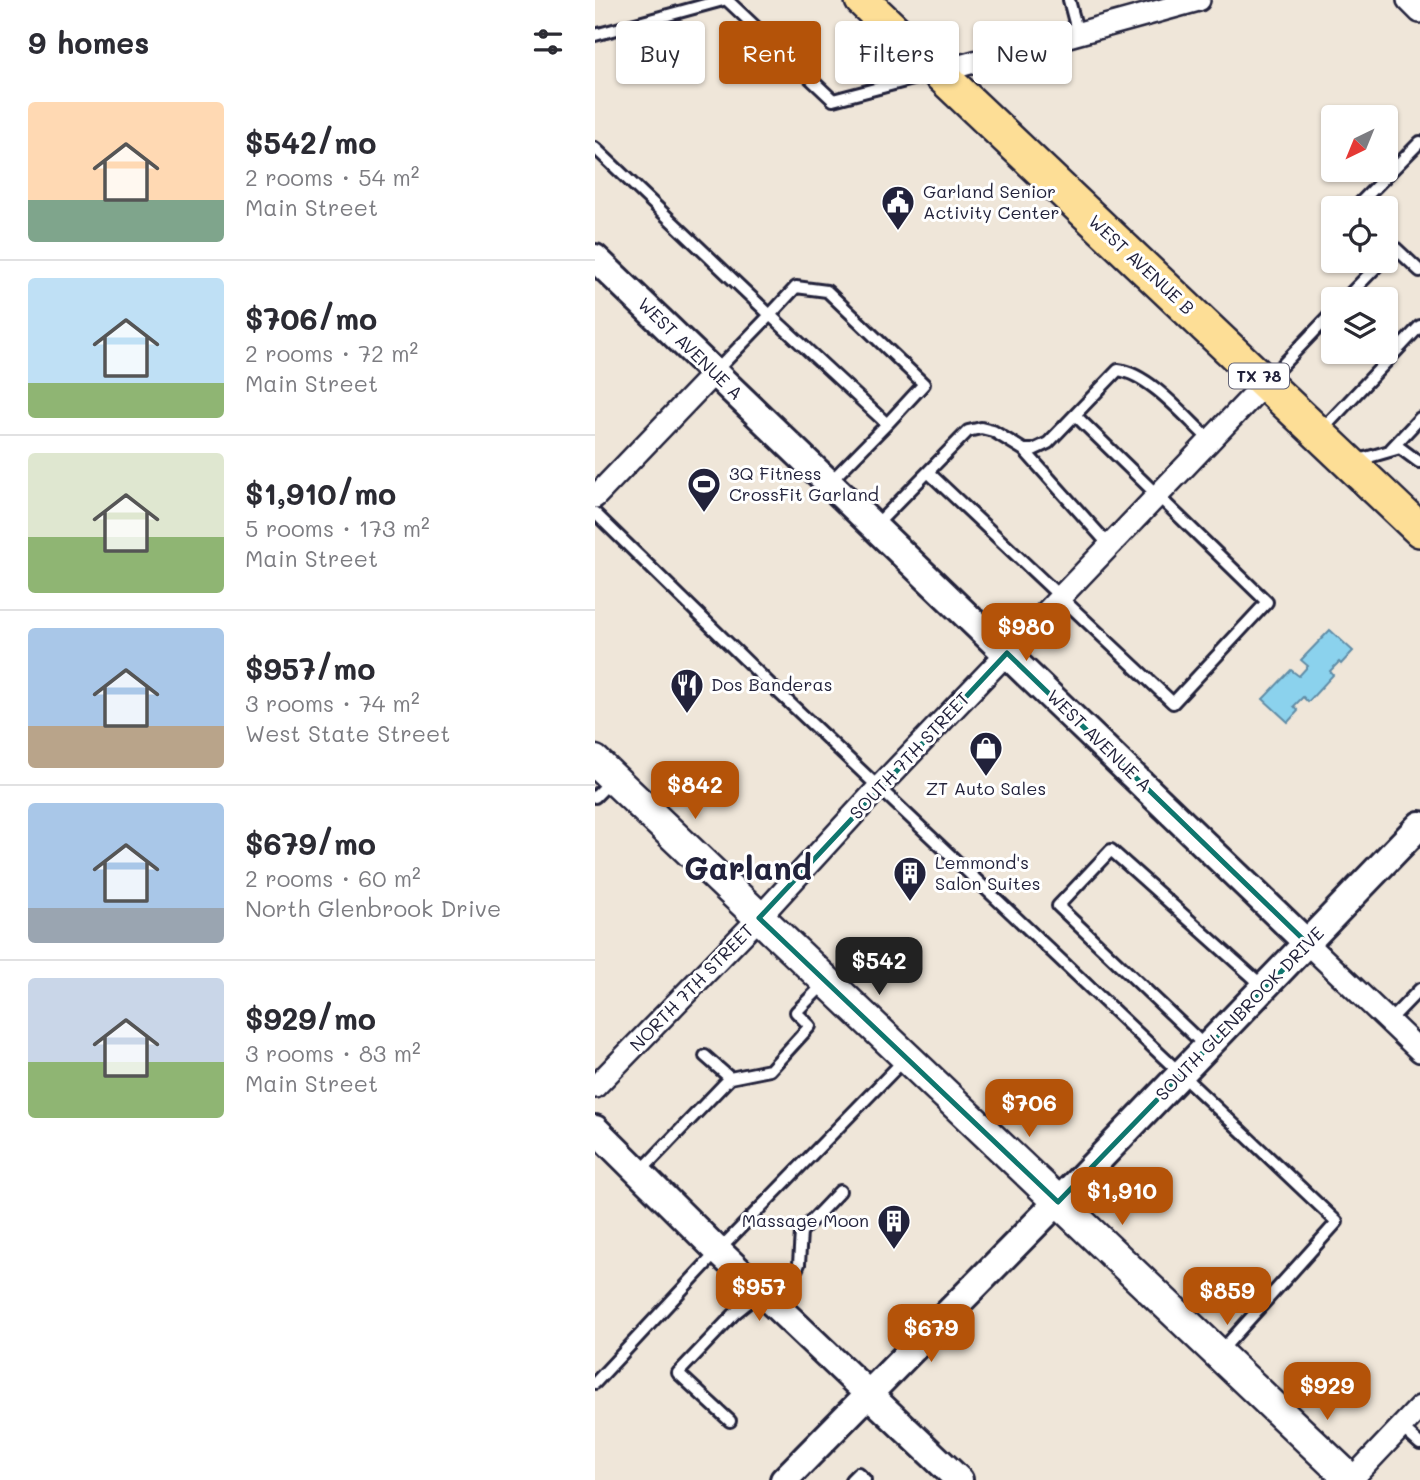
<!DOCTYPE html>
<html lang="en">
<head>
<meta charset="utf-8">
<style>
	body { margin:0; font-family:Mali,sans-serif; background:#f2f2f3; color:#2b2b33; height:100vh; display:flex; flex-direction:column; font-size:26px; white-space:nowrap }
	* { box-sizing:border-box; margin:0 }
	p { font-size:23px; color:#7c7c81 }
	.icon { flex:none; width:38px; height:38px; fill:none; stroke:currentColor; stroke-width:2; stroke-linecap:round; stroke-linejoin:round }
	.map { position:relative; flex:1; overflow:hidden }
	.panel { display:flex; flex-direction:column; background:#fff; width:595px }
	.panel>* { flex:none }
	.hud { position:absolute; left:21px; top:21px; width:665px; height:63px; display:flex; gap:14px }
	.needle { width:46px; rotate:223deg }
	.buttons { position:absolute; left:726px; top:105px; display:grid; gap:14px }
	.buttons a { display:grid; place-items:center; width:77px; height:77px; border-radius:7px; background:#fff; box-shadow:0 2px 5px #0004; font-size:35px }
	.price { position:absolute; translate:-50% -60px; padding:0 16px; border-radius:14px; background:#b45309; color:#fff; font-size:23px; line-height:46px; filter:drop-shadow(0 2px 4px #0008) }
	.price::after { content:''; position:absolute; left:50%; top:42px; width:21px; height:16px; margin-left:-10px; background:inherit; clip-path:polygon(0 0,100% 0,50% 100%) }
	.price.current { background:#222; color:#fff }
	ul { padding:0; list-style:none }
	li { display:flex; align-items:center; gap:21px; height:175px; padding:0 28px }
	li+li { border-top:2px solid #e1e1e2 }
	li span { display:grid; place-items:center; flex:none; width:196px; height:140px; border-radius:7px; color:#555 }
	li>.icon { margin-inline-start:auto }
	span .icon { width:84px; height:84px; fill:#fffc; stroke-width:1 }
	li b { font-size:30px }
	h2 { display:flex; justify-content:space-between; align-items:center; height:84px; padding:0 28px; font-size:30px }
	.pill { padding:0 24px; border-radius:7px; background:#fff; box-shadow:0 2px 5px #0004; font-size:24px; line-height:63px }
	.pill.current { background:#b45309; color:#fff }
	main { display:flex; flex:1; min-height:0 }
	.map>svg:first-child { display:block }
	.water { fill:#8bd2ed; stroke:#618ca6; stroke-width:2 }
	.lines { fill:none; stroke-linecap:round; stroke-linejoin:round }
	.service-casing { stroke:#22223b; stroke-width:16 }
	.minor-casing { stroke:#22223b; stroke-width:26 }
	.tertiary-casing { stroke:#22223b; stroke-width:32 }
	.secondary-casing { stroke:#22223b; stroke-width:35 }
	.primary-casing { stroke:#22223b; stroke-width:38 }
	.service { stroke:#fff; stroke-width:10 }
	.minor { stroke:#fff; stroke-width:21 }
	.tertiary { stroke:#fff; stroke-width:26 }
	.secondary { stroke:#fff; stroke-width:30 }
	.primary { stroke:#fdde96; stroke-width:33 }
	.marked { fill:none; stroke:#0f766e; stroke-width:5; stroke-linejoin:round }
	.labels { text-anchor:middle; stroke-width:6; stroke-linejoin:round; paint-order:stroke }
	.shield { fill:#fff; stroke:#646476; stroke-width:2 }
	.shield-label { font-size:16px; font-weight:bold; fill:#22223b }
	.poi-label { font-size:18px; fill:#22223b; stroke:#fff; text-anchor:start }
	.street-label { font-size:18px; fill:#22223b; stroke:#fff }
	.town-label { font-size:32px; font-weight:bold; fill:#22223b; stroke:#fff }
</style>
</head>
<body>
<main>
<section class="panel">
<h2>9 homes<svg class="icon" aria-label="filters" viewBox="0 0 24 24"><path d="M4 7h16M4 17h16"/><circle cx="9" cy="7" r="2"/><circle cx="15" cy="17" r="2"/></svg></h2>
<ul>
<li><span style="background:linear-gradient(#ffd9b3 70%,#7fa58c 0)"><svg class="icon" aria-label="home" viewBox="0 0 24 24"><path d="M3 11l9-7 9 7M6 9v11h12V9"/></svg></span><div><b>$542/mo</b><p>2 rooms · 54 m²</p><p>Main Street</p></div></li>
<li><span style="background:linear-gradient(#bfe0f5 75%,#8fb573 0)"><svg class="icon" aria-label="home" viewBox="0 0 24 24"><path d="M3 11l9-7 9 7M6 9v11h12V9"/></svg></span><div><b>$706/mo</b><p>2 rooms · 72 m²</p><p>Main Street</p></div></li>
<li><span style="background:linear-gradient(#dfe7d0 60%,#8fb573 0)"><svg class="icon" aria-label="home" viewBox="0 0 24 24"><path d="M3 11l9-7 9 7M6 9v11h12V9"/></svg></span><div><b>$1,910/mo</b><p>5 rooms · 173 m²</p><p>Main Street</p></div></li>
<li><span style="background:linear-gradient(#a9c7e8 70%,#b9a48a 0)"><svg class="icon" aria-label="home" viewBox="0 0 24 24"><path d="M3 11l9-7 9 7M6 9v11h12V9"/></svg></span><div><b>$957/mo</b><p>3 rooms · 74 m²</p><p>West State Street</p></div></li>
<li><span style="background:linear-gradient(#a9c7e8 75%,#9aa5b1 0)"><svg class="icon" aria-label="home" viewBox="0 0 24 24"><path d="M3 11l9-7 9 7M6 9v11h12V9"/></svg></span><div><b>$679/mo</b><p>2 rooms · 60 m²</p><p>North Glenbrook Drive</p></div></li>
<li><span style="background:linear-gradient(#c9d6e8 60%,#8fb573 0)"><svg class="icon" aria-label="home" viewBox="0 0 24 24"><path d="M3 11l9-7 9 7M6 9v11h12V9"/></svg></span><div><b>$929/mo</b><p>3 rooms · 83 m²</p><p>Main Street</p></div></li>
</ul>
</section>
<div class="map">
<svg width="825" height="1480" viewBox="0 0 825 1480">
	<rect width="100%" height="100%" fill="#efe6d9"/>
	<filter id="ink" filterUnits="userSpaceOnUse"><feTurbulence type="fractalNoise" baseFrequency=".0143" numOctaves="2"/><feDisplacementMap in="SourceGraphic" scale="14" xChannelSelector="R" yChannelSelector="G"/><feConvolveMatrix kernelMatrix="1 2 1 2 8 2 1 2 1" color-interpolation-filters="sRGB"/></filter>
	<g filter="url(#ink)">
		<path class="water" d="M735 630 758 651 746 664 744 662 735 671 738 675 713 702 708 697 699 706 703 711 693 722 668 699 696 670 704 676 713 666 706 660Z"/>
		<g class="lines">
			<defs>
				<path id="service" d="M132 0 238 100 337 74
					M474 0 483 34
					M0 35 128 0
					M0 148 175 315 201 287 232 291 329 384 292 424
					M760 208 825 142
					M791 239 825 271
					M750 299 787 261
					M120 372 175 315 292 424 235 482
					M672 381 738 312
					M726 431 825 326
					M796 449 825 418
					M429 450 514 545
					M760 461 805 448 824 462
					M333 472 578 703 672 602 480 415
					M0 513 180 689 742 1222 625 1352
					M280 526 373 431 386 428 398 431 429 450H438L453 443 523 370C555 374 592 419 615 440
					M0 797 18 779
					M794 1021 825 989
					M612 1048 463 906 516 850 670 988
					M135 1078 175 1070 215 1026 201 1012 230 983
					M44 1173 135 1078 110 1056
					M0 1383 123 1251 310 1059
					M135 1421 83 1373 140 1313 166 1292 199 1275 204 1264 206 1232 245 1191
					M806 1427 825 1444
					M256 1480 263 1473 270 1480"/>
				<path id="minor" d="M813 0 825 12
					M343 72 604 0
					M0 497 120 372
					M713 944 825 1051
					M0 1087 164 918 284 787 670 383
					M756 1480 825 1407"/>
				<path id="tertiary" d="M0 258 713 944
					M0 1129 123 1251 364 1480
					M189 1480 486 1178 825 825"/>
				<path id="secondary" d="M0 761 756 1480"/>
				<path id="primary" d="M267 0 825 530"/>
			</defs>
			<use href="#service" class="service-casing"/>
			<use href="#minor" class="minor-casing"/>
			<use href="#tertiary" class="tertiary-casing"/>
			<use href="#secondary" class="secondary-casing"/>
			<use href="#primary" class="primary-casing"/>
			<use href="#service" class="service"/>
			<use href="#minor" class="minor"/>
			<use href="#tertiary" class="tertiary"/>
			<use href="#secondary" class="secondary"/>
			<use href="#primary" class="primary"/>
		</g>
	</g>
	<path class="marked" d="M412 653 713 944 463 1202 164 918Z"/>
	<defs>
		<symbol id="civic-pin" viewBox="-11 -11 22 30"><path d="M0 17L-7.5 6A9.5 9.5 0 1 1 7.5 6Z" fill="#22223b" stroke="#fff"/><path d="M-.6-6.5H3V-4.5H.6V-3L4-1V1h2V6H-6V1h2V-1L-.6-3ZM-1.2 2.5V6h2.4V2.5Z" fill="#fff"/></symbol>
		<symbol id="stadium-pin" viewBox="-11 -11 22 30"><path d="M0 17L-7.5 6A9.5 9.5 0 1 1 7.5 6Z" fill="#22223b" stroke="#fff"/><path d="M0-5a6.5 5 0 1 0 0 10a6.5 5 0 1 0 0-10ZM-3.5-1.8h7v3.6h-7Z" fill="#fff"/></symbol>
		<symbol id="restaurant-pin" viewBox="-11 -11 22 30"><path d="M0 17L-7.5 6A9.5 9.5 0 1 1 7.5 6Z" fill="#22223b" stroke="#fff"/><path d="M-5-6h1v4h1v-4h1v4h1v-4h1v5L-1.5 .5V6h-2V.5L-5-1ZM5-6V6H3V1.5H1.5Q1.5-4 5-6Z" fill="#fff"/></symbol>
		<symbol id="shop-pin" viewBox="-11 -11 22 30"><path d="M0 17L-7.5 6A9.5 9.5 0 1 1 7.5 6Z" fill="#22223b" stroke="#fff"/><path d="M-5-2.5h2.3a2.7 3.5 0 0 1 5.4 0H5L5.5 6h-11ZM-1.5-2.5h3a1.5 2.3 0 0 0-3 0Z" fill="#fff"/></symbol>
		<symbol id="building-pin" viewBox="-11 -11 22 30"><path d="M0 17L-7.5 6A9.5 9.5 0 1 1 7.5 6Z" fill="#22223b" stroke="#fff"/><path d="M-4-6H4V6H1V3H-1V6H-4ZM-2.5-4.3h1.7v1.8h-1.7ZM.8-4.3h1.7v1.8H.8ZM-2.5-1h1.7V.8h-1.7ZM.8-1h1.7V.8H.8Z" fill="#fff"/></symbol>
	</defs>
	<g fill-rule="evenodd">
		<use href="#civic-pin" x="284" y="183" width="38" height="52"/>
		<use href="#stadium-pin" x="90" y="465" width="38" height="52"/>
		<use href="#restaurant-pin" x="73" y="666" width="38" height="52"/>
		<use href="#shop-pin" x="372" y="729" width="38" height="52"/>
		<use href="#building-pin" x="296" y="854" width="38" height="52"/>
		<use href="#building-pin" x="280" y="1202" width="38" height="52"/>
	</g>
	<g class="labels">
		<rect class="shield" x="634" y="363.5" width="60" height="25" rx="5"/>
		<g class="shield-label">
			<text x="664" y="382">TX 78</text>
		</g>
		<g class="poi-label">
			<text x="328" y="198">Garland Senior<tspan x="328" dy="21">Activity Center</tspan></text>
			<text x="134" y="480">3Q Fitness<tspan x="134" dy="21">CrossFit Garland</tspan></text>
			<text x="116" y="691">Dos Banderas</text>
			<text x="391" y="795" text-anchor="middle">ZT Auto Sales</text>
			<text x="340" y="869">Lemmond's<tspan x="340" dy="21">Salon Suites</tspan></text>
			<text x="274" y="1227" text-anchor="end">Massage Moon</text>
		</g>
		<g class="street-label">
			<text transform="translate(546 265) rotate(43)" y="6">WEST AVENUE B</text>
			<text transform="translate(95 349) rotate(44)" y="6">WEST AVENUE A</text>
			<text transform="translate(504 741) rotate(44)" y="6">WEST AVENUE A</text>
			<text transform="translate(315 756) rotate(-47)" y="6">SOUTH 7TH STREET</text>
			<text transform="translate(97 988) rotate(-46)" y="6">NORTH 7TH STREET</text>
			<text transform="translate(645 1014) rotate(-46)" y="6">SOUTH GLENBROOK DRIVE</text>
		</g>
		<g class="town-label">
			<text x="153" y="880">Garland</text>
		</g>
	</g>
</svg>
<div class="buttons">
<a><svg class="needle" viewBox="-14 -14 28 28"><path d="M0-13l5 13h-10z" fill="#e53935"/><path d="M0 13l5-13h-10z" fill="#7c7c81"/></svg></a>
<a><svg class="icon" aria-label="locate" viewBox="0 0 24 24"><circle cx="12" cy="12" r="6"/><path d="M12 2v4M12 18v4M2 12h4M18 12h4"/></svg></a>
<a><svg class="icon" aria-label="layers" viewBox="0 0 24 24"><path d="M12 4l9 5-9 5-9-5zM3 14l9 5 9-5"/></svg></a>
</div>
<b class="price" style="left:431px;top:663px">$980</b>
<b class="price" style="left:100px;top:821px">$842</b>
<b class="price current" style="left:284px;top:997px">$542</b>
<b class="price" style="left:434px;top:1139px">$706</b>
<b class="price" style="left:527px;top:1227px">$1,910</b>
<b class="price" style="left:164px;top:1323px">$957</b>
<b class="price" style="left:632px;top:1327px">$859</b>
<b class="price" style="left:336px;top:1364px">$679</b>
<b class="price" style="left:732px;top:1422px">$929</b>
<div class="hud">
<a class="pill">Buy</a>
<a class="pill current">Rent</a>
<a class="pill">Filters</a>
<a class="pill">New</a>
</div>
</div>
</main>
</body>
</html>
